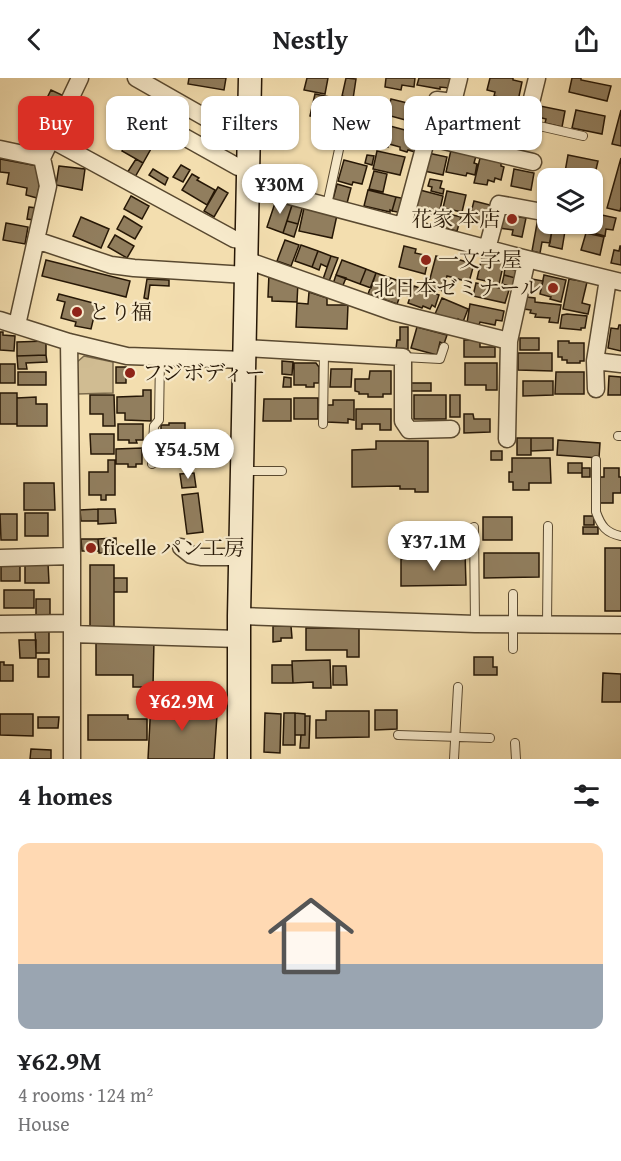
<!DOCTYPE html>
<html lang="en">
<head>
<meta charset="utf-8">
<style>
	body { margin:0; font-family:"Gentium Book Plus","Noto Serif JP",serif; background:#f6f6f6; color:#202124; height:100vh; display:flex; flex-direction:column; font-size:22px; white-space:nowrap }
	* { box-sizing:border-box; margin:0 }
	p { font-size:20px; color:#757577 }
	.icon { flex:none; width:33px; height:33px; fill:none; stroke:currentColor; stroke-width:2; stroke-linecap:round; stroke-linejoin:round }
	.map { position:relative; height:681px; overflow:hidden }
	.panel { display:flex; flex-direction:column; background:#fff; flex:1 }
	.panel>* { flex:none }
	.guide { position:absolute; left:18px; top:18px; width:585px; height:54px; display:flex; gap:12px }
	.tools { position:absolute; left:537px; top:90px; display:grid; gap:12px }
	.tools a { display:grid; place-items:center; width:66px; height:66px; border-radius:12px; background:#fff; box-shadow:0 2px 4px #0004; font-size:30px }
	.price { position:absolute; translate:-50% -51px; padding:0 14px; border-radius:21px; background:#fff; color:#222; font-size:20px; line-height:39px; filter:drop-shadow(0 2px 3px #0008) }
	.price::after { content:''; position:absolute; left:50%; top:36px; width:18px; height:14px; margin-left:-9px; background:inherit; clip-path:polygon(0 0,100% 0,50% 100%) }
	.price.selected { background:#d93025; color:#fff }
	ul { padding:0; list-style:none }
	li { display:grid; align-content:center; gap:12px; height:318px; padding:0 18px }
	li span { display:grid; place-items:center; height:186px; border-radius:12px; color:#555 }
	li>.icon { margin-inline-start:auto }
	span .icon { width:108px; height:108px; fill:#fffc; stroke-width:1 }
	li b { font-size:26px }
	h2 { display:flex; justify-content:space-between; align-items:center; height:72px; padding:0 18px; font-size:26px }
	.chip { padding:0 21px; border-radius:12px; background:#fff; box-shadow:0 2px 4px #0004; font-size:21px; line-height:54px }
	.chip.selected { background:#d93025; color:#fff }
	header { display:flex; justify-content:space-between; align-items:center; height:78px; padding:0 18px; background:#fff; font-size:27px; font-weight:600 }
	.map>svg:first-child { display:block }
	.green { fill:#d0bc92; stroke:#7b6a4c; stroke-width:1.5 }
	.building { fill:#917e5e; stroke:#261706; stroke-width:1.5 }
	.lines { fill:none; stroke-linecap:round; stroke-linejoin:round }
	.lane-casing { stroke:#594930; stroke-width:10 }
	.street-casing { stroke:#594930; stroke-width:19 }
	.secondary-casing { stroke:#261706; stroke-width:25 }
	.lane { stroke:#f7eacb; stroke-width:8 }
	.street { stroke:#f7eacb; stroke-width:16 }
	.secondary { stroke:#f7eacb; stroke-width:22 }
	.poi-dot { fill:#8f2418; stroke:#f7eacb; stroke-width:2 }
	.labels { text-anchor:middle; stroke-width:4.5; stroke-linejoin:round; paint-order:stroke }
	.poi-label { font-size:21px; fill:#261706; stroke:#f7eacb; text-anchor:start }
</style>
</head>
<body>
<header><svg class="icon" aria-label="back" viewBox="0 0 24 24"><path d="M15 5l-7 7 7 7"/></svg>Nestly<svg class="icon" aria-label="share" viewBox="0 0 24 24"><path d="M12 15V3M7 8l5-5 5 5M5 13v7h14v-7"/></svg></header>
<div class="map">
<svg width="621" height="681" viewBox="0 0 621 681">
	<rect width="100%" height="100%" fill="#f3deaf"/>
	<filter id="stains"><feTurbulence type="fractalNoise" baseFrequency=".00333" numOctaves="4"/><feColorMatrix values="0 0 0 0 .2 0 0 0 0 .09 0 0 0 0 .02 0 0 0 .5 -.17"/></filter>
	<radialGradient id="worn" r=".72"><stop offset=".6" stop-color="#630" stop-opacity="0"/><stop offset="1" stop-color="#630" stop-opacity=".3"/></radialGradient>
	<path class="green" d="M84 278 113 284V315L77 316 76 285Z"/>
	<path class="building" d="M189 0H226L224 12 188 6Z
		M307 0H328L325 16 304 12Z
		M346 0 356 1 353 21 342 18Z
		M386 0H415L414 9 402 7 401 12 385 9Z
		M419 0H451L449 10 440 9V11L417 7Z
		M490 0H513V2L522 4 518 23 494 18 495 14 487 12Z
		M572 0H581V2L611 8 607 23 569 14Z
		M51 12 62 17 48 46 37 40Z
		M315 16 345 22 340 44 331 43 330 47 323 45 324 41 310 38Z
		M391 21 428 30 424 47 387 37Z
		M540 28 565 33 562 49 545 45 546 41 538 39Z
		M576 32 605 38 602 56 572 50Z
		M621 32V68L612 66Z
		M438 34 456 39 452 57 433 52Z
		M485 34 509 39 506 57 498 56 497 60 481 57Z
		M459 36 478 40 475 58 455 54Z
		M358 41 381 47 375 69 359 66 360 63 349 60 353 44 357 45Z
		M390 48 420 56 415 74 408 72 407 74 400 72V69L389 66 388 69 380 67 382 60 387 62Z
		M120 53 130 59 124 68 114 62Z
		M131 57 152 69 143 85 122 73Z
		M451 72 476 78 474 85 477 86 475 97 467 95 466 98 446 94Z
		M377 73 405 79 400 97 373 91Z
		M428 75 447 79 443 97 424 93Z
		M367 77 374 78 372 87 365 85Z
		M568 77 598 83 594 100 565 94Z
		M480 80 501 84V88L504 89 501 102 495 100 494 104 488 102 487 107 474 105Z
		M621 80V129L620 133 607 130Z
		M0 81 38 88 42 94 37 120 26 117 27 110 7 106 9 95 0 94Z
		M136 81 143 85 135 99 127 95Z
		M344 82 367 88 362 106 353 104 352 107 338 103Z
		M181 87 190 92 183 104 173 99Z
		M59 88 85 91 82 112 56 107Z
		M153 91 168 100 165 107 149 97Z
		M514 91 534 95 531 112 511 108Z
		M374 93 387 96 383 114 369 111Z
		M192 96 199 100 197 102 215 112 207 127 182 112Z
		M430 101 442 103 440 110 444 111 443 116 431 113 432 109 428 108Z
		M337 106 351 110 346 129 332 125Z
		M218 109 228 115 214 139 204 133Z
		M368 112 396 119 392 133 390 132V134L364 128Z
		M420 112 443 118 439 136 432 135 431 139 414 134Z
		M447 113 466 117 462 134 443 130Z
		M131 118 149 128 142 141 124 131Z
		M277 119 293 124 283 155 267 149Z
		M396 119 406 121 402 135 392 133Z
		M474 123 490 127 485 146 469 142Z
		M293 124 303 127 298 146 287 143Z
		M29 129 36 130 34 142 27 141Z
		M304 130 337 137 332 160 299 153Z
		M592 132 598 134 597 136 616 140 613 152 606 151 605 158 593 155V152L586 151 588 146H592Z
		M441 134 461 139 457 153 437 148Z
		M502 134 513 136 512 138 526 140 522 159 512 157 513 152 499 150Z
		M124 138 142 149 135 161 117 151Z
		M81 139 109 151 101 170 73 158Z
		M538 140 548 142V146H553L550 165 542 164 540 175 532 173Z
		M287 143 298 146 294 159 283 155Z
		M6 145 28 149 25 166 3 162Z
		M553 146 566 147 562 171 549 168Z
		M586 155 604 159 600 177 581 172Z
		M115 157 134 168 127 180 108 169Z
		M285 162 299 167 291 188 277 183Z
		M301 167 318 173 312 189 295 183Z
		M404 168 416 171 415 175 429 178 425 196 399 189Z
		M620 168H621V187L611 185 614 172 619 173Z
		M318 173 331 178 327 189 321 186 319 192 312 189Z
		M331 178 338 180 328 206 322 204Z
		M436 178 452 182 453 180 474 186 469 204 447 198 443 213 428 208Z
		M482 179 504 184 499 206 477 201Z
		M46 182 130 203 126 219 42 198Z
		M342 182 366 191 360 206 336 197Z
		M505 190 516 192 515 200 504 197Z
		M366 191 376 195 371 210 360 206Z
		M269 195 298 204 297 224 272 223V219H268Z
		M376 195 405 205 397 226 368 216Z
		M336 197 346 200 341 212 332 209Z
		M504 197 515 200 513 209 502 206Z
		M544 197 566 202 561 224 550 221 551 219 540 216Z
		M147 201 169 202V208L150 207 148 221 144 220Z
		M532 201 543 203 541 212 530 210Z
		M569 201 587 204 582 225 590 227 588 236 563 231Z
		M405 205 412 208 408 218 401 215Z
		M476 205 509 212 505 225 473 218Z
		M414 208 439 217 435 229 432 227 430 231 423 228 422 230 408 225Z
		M309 214 327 220V227H348L347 251 296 249 297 225 308 226Z
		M59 216 97 226 91 251 75 248 76 244 61 240 65 224 57 222Z
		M526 219 535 220V224L561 227 558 245 549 244 550 240 535 239 536 236 530 235 531 232 524 231Z
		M442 220 468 231 463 244 458 241 457 245 435 236Z
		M470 226 504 233 502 243 496 242 495 247 480 244 479 247 467 245Z
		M567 236 587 238 585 250H581V252L560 250 562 237Z
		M619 247H621V273L608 270 611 250 618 251Z
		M400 249H408V271H396L397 262H400Z
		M417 249 447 257 444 266 440 264 437 277 411 270Z
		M0 254H3V257L15 258 14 273 0 272Z
		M520 260H539V272H520Z
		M464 262H480V269H495V279H464Z
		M46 263V277L17 278V264Z
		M558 263H569V265H584V283H580V285H567V282H562V279H558Z
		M518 275H552V293L518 292Z
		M46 277 47 284 26 285 27 291H18L17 278Z
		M282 283 293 284 292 297 282 296Z
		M294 285H316L319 289V305H314V309H306V307H294Z
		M465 285H497V312H486V307H465Z
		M0 286H15V305H0Z
		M116 289H126V305H116Z
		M331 291H352L351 309H330Z
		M370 293H391V316H383V319H368V316H359V314L355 313V301H369Z
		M18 294H46V307H18Z
		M556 294H584V316H555Z
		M609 298 621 299V317H608Z
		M284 299 291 300V309H283Z
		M523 303H553V317L523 318Z
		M411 305H431V313H411Z
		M143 312H151V343L125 342V335H117V319L143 318Z
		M0 315H17V346H0Z
		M90 317H114L115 348H103V336H90Z
		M414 317H446V341H414Z
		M450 317H460V339H450Z
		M36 319V326H47V348H17V320Z
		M294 320H318V341H294Z
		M264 321H291V343H263Z
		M333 322H354V342L348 341V345L327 344V327H333Z
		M356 331H391V352H380V346H362V351H356Z
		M464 336H473L474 341H490V354L464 355Z
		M169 345H185V361H161V347H169Z
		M118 346H143V362H136L137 365H129V362H118Z
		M90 356H114V376H91Z
		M517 360H531V377H517Z
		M531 360H553V372L531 373Z
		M558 362 600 365 599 380 557 377Z
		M376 363H428V414H415V411H400V408L352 409V372L376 371Z
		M169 369H185V385H160V372L169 371Z
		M142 370V386H136V389H128V386H116V371Z
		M491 373H502V382H491Z
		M512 380H550L551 405H529V412H513V404H509V394H512Z
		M108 382H115V417H106V422H101V417H89V394H108Z
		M568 385H582V395H568Z
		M582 390H590V399H582Z
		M604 390H619V399H621V415H613V425H600V399H604Z
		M194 395 196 409 182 410 180 396Z
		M24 405H54L55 432H24Z
		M198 415 203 454 187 456 182 417Z
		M98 431H115L116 445 98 446Z
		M98 431V443H81L80 432Z
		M25 435H48V458H25Z
		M0 436H17V462H1Z
		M584 438H594V447H584Z
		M483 439H512V462H483Z
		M583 449H598V456H583Z
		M116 460V475H99L98 461Z
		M81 461H98L99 473H82Z
		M605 470H621V533H605Z
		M465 474 466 507 401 508V481L457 480V475Z
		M484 475H539V499L484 500Z
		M25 485H48L49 505H25Z
		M1 486H20V503H1Z
		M90 487H114V549H90Z
		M114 500H127V514H114Z
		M4 512H34V530H4Z
		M36 521H50V539H36Z
		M273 548H291L292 560H281V563L273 564Z
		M306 550H359V579H347V572H306Z
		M35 551H49V575H36Z
		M96 561H154L153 609H133V597H96Z
		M19 562H36V580H20Z
		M474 579H493V589H497V597H474Z
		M38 581H49V599H38Z
		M330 582 331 610H313V604L293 605 292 583Z
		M0 584H4V587H13V603H0Z
		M272 587H292L293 605H272Z
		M333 588H346L347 607H333Z
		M603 595 621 596V624H602Z
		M151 624 209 628 208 637H217L214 681H148Z
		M375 632H397V651L375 652Z
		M326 633H369V659L316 660V642H326Z
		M265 635 281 636 280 675 264 674Z
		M284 635H295V667H283Z
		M295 635 305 636V657H295Z
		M0 636H33V658L0 657Z
		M88 637H128V641H147V662H88Z
		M305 638H310L309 670H300L301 657H305Z
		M38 639H59L58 650H38Z
		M31 671 51 672V681H30Z"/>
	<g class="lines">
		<defs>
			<path id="lane" d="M526 45 583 58
				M327 127 346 39
				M403 279 440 281 444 269
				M323 346 324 274
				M618 358H621
				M596 382V434C601 448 606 455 621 458
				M152 386 154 348 159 342 160 280
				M243 393H282
				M474 449 475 546
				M513 516V571
				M547 546 548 448
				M398 657 490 660
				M515 665 516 681
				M454 681 458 609"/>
			<path id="street" d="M136 0 236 57H249
				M145 37 238 89H248
				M526 45 537 0
				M427 59 533 84
				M50 61 234 161 246 163
				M0 71 42 80
				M248 107 527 181 621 204
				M403 148 437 22 453 24 459 0
				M36 162 111 187 134 190 246 197
				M487 171 499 126 548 135
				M246 182 393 234 509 263
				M0 242 69 264 127 278 245 282
				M17 247 48 108 42 80 80 0
				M69 264 72 478V681
				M245 270 403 279V343L409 352 451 351
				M595 283 621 286
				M596 311 595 283 608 201
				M507 361 509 263 527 181
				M181 469 191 477 201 479H241
				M0 480 72 478
				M239 538 475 546 621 547
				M0 546 71 545
				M72 556 239 561"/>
			<path id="secondary" d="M239 681V538L250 0"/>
		</defs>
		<use href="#lane" class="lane-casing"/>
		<use href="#street" class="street-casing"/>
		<use href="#secondary" class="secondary-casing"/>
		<use href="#lane" class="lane"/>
		<use href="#street" class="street"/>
		<use href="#secondary" class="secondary"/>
	</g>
	<g class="poi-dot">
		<circle cx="512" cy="141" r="6"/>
		<circle cx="426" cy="182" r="6"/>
		<circle cx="553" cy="210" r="6"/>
		<circle cx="77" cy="234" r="6"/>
		<circle cx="130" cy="295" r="6"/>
		<circle cx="91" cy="470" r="6"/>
	</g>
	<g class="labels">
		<g class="poi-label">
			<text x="500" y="148" text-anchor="end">花家 本店</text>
			<text x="438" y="189">一文字屋</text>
			<text x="541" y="217" text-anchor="end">北日本ゼミナール</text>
			<text x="89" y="241">とり福</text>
			<text x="142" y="302">フジボディー</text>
			<text x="103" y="477">ficelle パン工房</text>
		</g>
	</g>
	<rect width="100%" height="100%" filter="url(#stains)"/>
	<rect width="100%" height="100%" fill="url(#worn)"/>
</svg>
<div class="tools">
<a><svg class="icon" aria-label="layers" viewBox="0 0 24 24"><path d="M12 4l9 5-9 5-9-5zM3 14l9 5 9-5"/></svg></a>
</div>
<b class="price" style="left:280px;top:137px">¥30M</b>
<b class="price" style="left:188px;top:402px">¥54.5M</b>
<b class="price" style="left:434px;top:494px">¥37.1M</b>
<b class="price selected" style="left:182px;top:654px">¥62.9M</b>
<div class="guide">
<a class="chip selected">Buy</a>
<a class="chip">Rent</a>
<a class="chip">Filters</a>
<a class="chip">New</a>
<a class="chip">Apartment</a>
</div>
</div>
<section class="panel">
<h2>4 homes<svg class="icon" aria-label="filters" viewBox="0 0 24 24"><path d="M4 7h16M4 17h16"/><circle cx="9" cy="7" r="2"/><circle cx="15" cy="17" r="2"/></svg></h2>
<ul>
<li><span style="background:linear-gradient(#ffd9b3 65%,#9aa5b1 0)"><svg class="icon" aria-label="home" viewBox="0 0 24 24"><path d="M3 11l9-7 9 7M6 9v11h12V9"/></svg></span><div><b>¥62.9M</b><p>4 rooms · 124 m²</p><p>House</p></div></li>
</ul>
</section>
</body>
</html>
